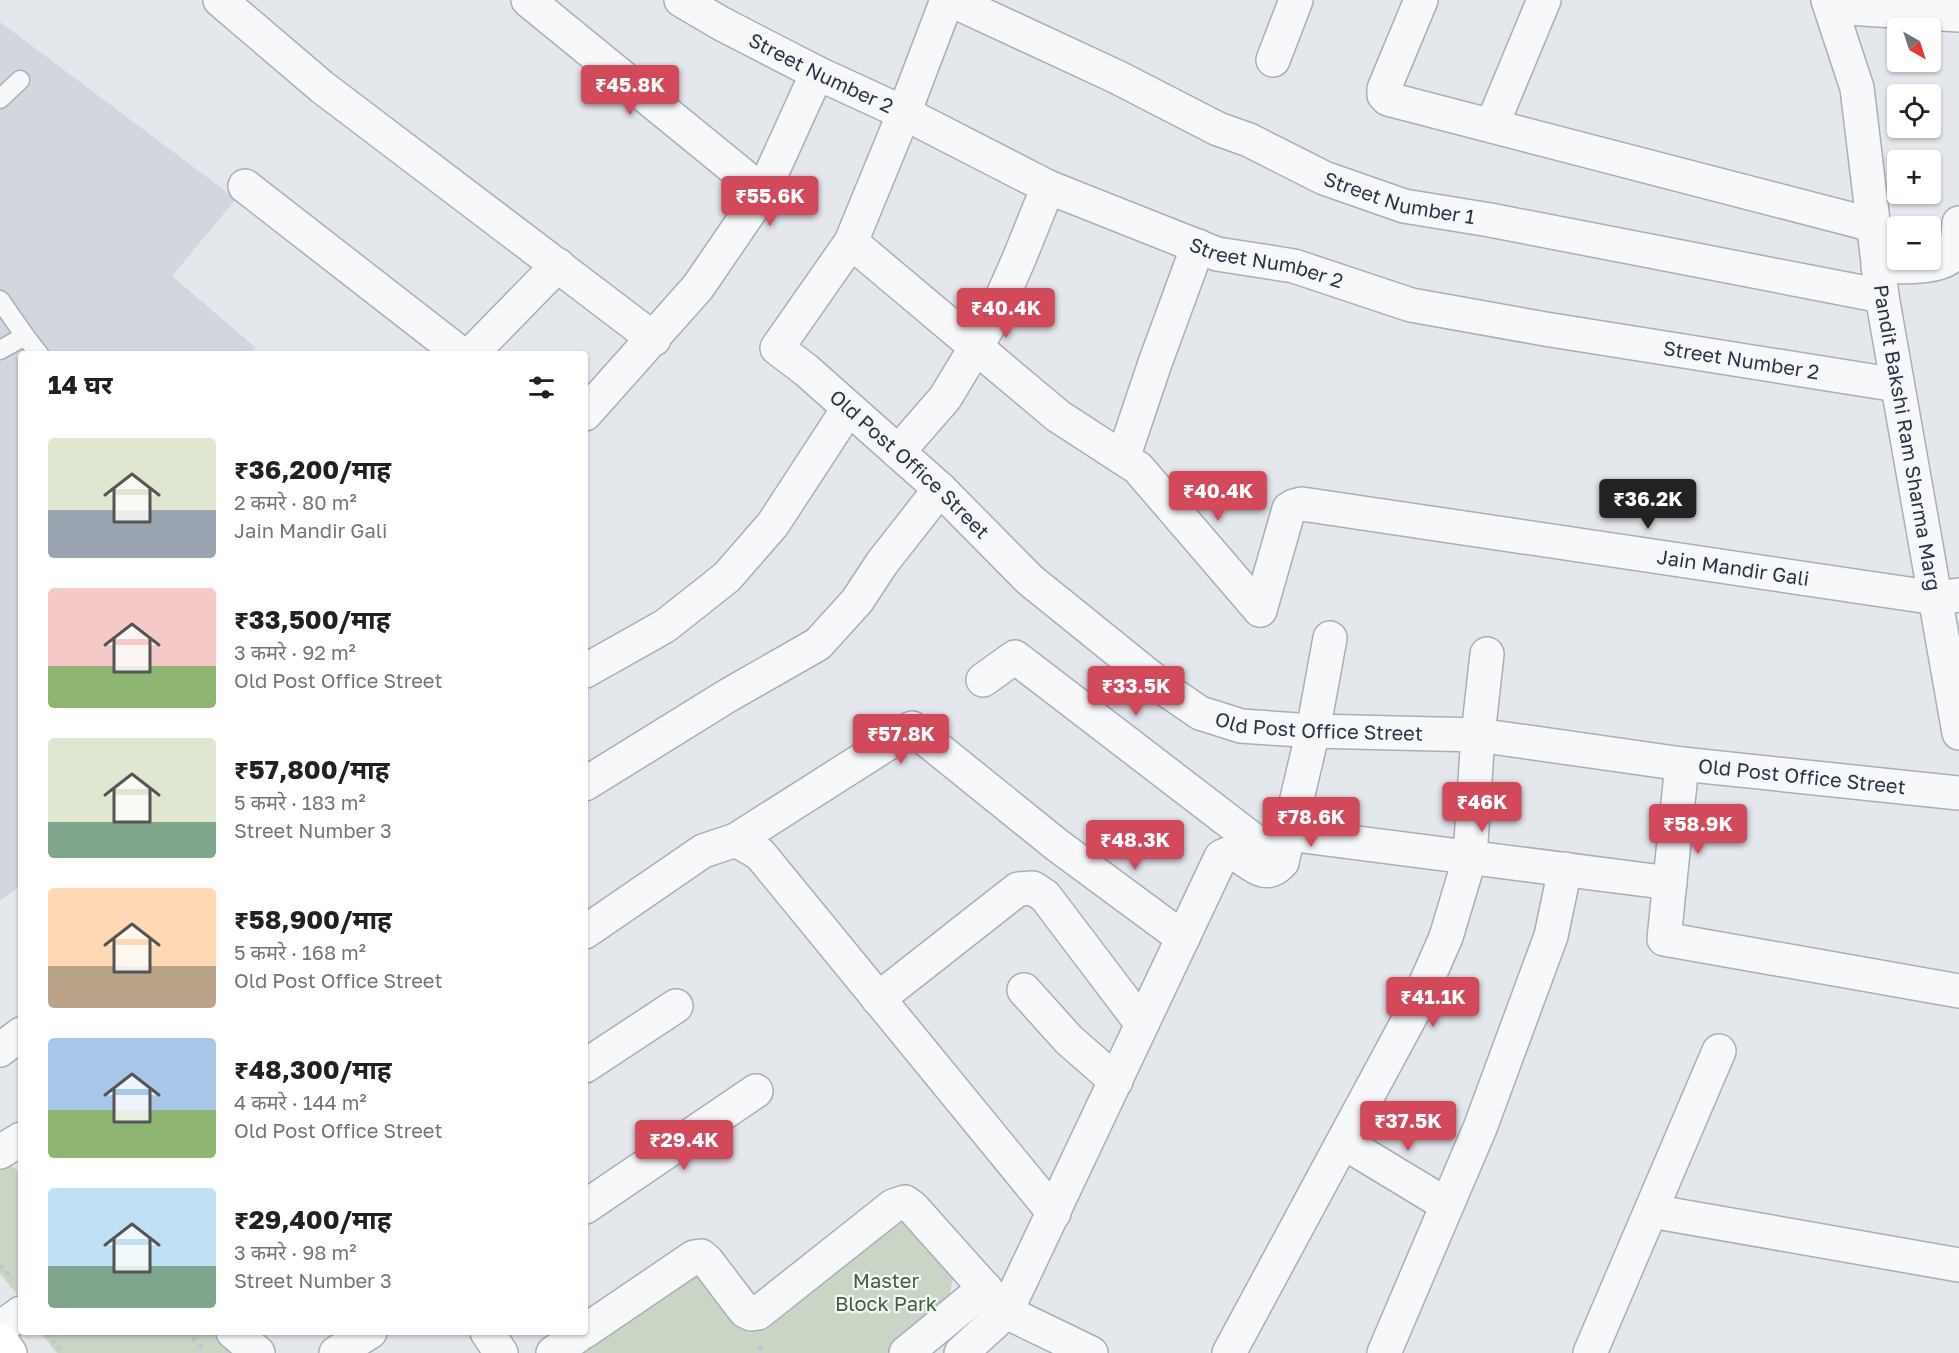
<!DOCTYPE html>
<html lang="hi">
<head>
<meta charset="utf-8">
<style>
	body { margin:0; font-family:"Golos Text","Noto Sans Devanagari",sans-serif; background:#f6f6f6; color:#202124; height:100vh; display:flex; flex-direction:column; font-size:22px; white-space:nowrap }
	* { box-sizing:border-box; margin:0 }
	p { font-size:20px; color:#757577 }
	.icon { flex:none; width:33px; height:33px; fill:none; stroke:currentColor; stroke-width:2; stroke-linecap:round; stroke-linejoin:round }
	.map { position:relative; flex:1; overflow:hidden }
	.side { position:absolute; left:18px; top:351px; width:570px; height:984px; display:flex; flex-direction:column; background:#fff; border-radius:6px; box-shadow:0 2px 4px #0004 }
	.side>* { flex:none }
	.needle { width:39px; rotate:141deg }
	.fabs { position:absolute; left:1887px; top:18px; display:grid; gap:12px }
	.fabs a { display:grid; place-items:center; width:54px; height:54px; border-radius:6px; background:#fff; box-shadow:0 2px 4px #0004; font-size:30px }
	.price { position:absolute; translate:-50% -51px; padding:0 14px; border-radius:6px; background:#d1495b; color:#fff; font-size:20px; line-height:39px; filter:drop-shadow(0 2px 3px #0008) }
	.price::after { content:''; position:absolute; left:50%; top:36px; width:18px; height:14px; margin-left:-9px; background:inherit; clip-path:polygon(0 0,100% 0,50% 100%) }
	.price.current { background:#222; color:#fff }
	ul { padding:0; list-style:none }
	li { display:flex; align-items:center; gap:18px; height:150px; padding:0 30px }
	li span { display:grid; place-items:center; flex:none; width:168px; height:120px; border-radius:6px; color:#555 }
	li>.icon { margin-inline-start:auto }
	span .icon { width:72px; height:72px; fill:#fffc; stroke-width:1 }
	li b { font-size:26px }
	h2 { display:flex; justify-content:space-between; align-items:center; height:72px; padding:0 30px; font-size:26px }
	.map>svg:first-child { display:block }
	.built { fill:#d2d6de }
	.green { fill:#c9d6c5 }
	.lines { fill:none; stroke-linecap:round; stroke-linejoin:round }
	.lane-casing { stroke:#a9aeb7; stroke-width:21 }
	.street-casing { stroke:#a9aeb7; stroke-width:36 }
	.secondary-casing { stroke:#a9aeb7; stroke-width:36 }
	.path { stroke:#c2c5cb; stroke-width:4; stroke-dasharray:4.5 4.5; stroke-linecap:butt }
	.lane { stroke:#f7f8fa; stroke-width:18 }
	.street { stroke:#f7f8fa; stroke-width:33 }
	.secondary { stroke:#fff; stroke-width:33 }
	.labels { text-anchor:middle; stroke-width:4.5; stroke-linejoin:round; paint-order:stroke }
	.street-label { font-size:20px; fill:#2b3445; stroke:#f4f6f9 }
	.park-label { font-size:20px; fill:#3f6138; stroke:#f4f6f9 }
</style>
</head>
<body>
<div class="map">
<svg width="1959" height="1353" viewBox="0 0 1959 1353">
	<rect width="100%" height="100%" fill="#e4e7ec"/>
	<path class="built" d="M0 22 236 199 172 276 256 348 246 354H21V885L0 901Z"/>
	<path class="green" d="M5 1160 21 1174V1299L0 1274V1163Z
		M898 1217 954 1274 946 1310 895 1353H569L699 1268 749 1333Z
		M40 1332H217L242 1353H57Z"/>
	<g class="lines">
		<defs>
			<path id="lane" d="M0 99 20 80
				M0 300 25 336
				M0 350 25 336 39 354"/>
			<g id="street">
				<path d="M220 0 322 87 654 339"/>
				<path d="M528 0 763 192"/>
				<path id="s1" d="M681 0 722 24 817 73 904 113 1048 187 1217 254 1294 266 1411 305 1545 329 1897 385"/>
				<path id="s2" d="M947 0 904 113 851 242 777 348 806 370 940 489 1030 580 1165 689 1200 713 1241 726 1313 731 1478 735 1682 764 1959 793"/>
				<path id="s3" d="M951 0 1117 77 1218 129 1249 140 1324 178 1404 206 1490 220 1882 296"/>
				<path d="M1421 0 1384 89V95L1388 99 1873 225"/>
				<path id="s4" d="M1828 0 1857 88 1882 296 1959 733"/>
				<path d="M1831 7 1959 15"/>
				<path d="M1273 60 1296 0"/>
				<path d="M1492 125 1544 0"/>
				<path d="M245 186 461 354"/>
				<path d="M851 242 1058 416 1138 468 1260 610"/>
				<path d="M1878 267C1895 266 1941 270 1952 255 1958 246 1958 233 1959 223"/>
				<path d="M471 354 558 265"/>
				<path d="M585 414 698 287 763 192 817 73"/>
				<path d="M898 452 945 398 991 322 1019 259 1048 187"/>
				<path d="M1123 458 1155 363 1198 246"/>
				<path id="s5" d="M1260 610 1289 509 1294 506 1302 504 1936 598 1959 595"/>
				<path d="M585 671 665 626 727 577 773 524 848 409"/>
				<path d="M983 680 1015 657 1282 862"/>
				<path d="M1682 764 1664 939 1959 991"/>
				<path d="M585 784 727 696 818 644 857 601 882 563 940 489"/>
				<path d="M1288 834 1670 883"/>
				<path d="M736 840 912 728 1057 845 1183 938"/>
				<path d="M585 932 703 851 736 840 760 854 1054 1213"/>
				<path d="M1024 990 1069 1040 1116 1081"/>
				<path d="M878 999 1018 889 1033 888 1045 896 1142 1024"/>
				<path d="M0 1050 21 1034"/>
				<path d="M585 1066 676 1006"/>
				<path d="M1343 1142 1447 1205"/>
				<path d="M0 1152 21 1139"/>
				<path d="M585 1207 756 1091"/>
				<path d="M1651 1211 1959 1265"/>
				<path d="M0 1328 21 1313"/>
				<path d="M585 1331 694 1257 701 1256 707 1261 745 1311 751 1314 758 1313 893 1206 905 1202 913 1208 1006 1312 1091 1353"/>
				<path d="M233 1332 258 1353"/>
				<path d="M487 1332 501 1353"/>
				<path d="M336 1353 370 1332"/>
				<path d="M553 1353 583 1332"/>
				<path d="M906 1353 985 1288"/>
				<path d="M961 1353 1006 1312 1221 857C1243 842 1258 889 1282 862L1313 731 1330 638"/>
				<path d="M1229 1353 1414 1010 1446 937 1470 857 1478 735 1487 654"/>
				<path d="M1384 1353 1480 1128 1551 936 1565 869"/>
				<path d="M1590 1353 1719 1051"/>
			</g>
			<path id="secondary" d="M0 1339 10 1353"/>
		</defs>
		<use href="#lane" class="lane-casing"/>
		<use href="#street" class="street-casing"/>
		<use href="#secondary" class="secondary-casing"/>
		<path class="path" d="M0 1265 13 1280
			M186 1332 203 1348
			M46 1333 63 1353
			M759 1346 764 1353"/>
		<use href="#lane" class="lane"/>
		<use href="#street" class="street"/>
		<use href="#secondary" class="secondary"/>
	</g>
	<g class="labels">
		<g class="street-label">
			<text dy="7" stroke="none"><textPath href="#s1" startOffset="158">Street Number 2</textPath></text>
			<text dy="7" stroke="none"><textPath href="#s3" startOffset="492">Street Number 1</textPath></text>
			<text dy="7" stroke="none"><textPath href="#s1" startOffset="644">Street Number 2</textPath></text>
			<text dy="7" stroke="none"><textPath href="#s1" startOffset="1130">Street Number 2</textPath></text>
			<text dy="7" stroke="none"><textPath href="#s4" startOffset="446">Pandit Bakshi Ram Sharma Marg</textPath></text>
			<text dy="7" stroke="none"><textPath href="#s2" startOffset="566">Old Post Office Street</textPath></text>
			<text dy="7" stroke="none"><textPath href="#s5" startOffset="555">Jain Mandir Gali</textPath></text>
			<text dy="7" stroke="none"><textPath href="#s2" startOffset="1070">Old Post Office Street</textPath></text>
			<text dy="7" stroke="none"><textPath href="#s2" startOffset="1556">Old Post Office Street</textPath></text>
		</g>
		<g class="park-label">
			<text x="886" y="1288">Master<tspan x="886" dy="23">Block Park</tspan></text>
		</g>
	</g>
</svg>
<div class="fabs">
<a><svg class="needle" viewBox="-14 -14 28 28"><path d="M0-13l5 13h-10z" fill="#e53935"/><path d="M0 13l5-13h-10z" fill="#757577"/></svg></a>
<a><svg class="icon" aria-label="locate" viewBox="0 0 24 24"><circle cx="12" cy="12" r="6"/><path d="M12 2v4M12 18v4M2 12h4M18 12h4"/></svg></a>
<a>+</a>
<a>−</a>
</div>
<b class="price" style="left:630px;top:116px">₹45.8K</b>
<b class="price" style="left:770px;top:227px">₹55.6K</b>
<b class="price" style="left:1006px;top:339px">₹40.4K</b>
<b class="price" style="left:1218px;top:522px">₹40.4K</b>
<b class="price current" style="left:1648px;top:530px">₹36.2K</b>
<b class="price" style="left:1136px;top:717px">₹33.5K</b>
<b class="price" style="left:901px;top:765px">₹57.8K</b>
<b class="price" style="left:1482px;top:833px">₹46K</b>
<b class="price" style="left:1311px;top:848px">₹78.6K</b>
<b class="price" style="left:1698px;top:855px">₹58.9K</b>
<b class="price" style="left:1135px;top:871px">₹48.3K</b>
<b class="price" style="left:1433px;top:1028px">₹41.1K</b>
<b class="price" style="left:1408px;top:1152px">₹37.5K</b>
<b class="price" style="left:684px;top:1171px">₹29.4K</b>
<section class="side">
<h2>14 घर<svg class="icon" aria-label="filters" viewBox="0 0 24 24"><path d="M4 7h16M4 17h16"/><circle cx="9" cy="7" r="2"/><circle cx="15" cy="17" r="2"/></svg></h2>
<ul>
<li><span style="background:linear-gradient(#dfe7d0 60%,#9aa5b1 0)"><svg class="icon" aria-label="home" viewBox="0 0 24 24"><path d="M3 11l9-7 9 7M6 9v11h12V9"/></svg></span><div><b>₹36,200/माह</b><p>2 कमरे · 80 m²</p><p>Jain Mandir Gali</p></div></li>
<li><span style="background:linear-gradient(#f6c9c9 65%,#8fb573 0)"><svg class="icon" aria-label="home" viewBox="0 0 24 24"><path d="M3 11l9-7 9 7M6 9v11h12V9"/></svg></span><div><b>₹33,500/माह</b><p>3 कमरे · 92 m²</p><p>Old Post Office Street</p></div></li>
<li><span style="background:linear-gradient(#dfe7d0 70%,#7fa58c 0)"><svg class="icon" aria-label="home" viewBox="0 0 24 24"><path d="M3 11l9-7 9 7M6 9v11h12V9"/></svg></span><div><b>₹57,800/माह</b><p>5 कमरे · 183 m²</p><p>Street Number 3</p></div></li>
<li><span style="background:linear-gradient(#ffd9b3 65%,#b9a48a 0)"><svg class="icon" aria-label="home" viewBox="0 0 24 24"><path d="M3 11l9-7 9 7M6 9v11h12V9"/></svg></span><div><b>₹58,900/माह</b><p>5 कमरे · 168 m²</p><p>Old Post Office Street</p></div></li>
<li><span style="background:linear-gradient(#a9c7e8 60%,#8fb573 0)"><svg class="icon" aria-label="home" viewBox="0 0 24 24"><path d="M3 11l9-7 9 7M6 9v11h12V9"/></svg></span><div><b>₹48,300/माह</b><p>4 कमरे · 144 m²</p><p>Old Post Office Street</p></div></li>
<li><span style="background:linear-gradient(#bfe0f5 65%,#7fa58c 0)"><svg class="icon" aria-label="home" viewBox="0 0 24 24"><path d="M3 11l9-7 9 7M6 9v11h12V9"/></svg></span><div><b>₹29,400/माह</b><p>3 कमरे · 98 m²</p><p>Street Number 3</p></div></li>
</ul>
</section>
</div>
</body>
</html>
